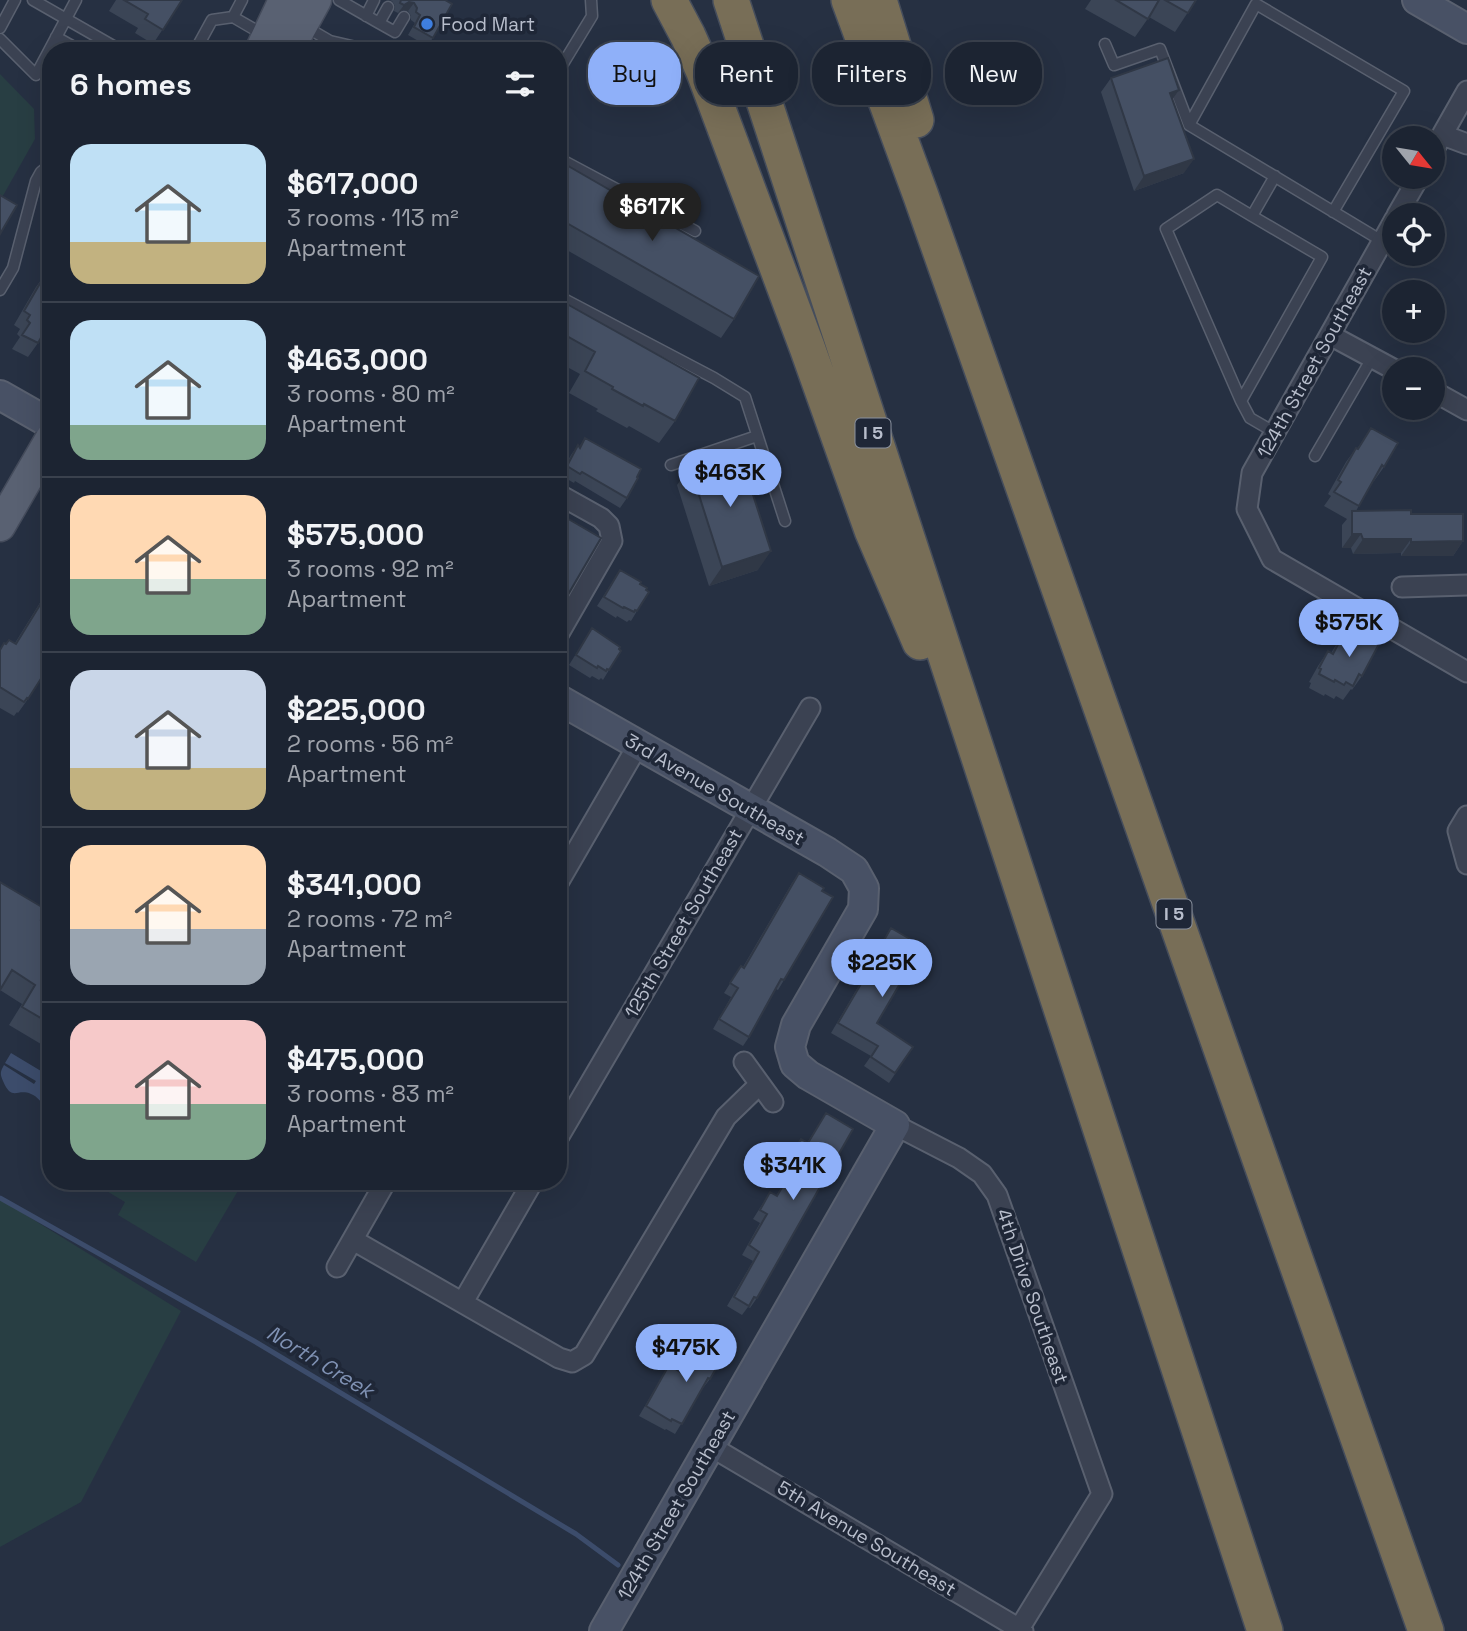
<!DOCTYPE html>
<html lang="en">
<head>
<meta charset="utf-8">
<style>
	body { margin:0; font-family:"Space Grotesk",sans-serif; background:#252c3a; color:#f1f3f6; height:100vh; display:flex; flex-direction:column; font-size:26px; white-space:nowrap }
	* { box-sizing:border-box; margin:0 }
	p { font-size:23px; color:#a0a4ac }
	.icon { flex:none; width:38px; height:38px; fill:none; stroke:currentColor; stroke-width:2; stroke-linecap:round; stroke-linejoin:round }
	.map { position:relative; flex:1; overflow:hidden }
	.drawer { position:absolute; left:42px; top:42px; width:525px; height:1148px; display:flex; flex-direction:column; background:#1c2432; border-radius:28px; box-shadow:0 7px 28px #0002,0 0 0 2px #3a414d }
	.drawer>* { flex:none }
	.top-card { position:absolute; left:588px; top:42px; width:665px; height:63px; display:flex; gap:14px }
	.needle { width:46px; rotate:120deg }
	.tools { position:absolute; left:1382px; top:126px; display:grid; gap:14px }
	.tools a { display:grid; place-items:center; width:63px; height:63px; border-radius:50%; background:#1c2432; box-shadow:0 7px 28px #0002,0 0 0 2px #3a414d; font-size:35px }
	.price { position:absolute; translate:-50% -60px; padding:0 16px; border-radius:24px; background:#8fb0f9; color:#111; font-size:23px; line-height:46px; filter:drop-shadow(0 2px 4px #0008) }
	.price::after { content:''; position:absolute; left:50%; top:42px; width:21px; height:16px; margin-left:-10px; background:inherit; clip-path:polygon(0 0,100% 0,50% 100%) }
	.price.current { background:#222; color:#fff }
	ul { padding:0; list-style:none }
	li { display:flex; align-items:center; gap:21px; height:175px; padding:0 28px }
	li+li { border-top:2px solid #3a414d }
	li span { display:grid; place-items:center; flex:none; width:196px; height:140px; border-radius:21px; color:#555 }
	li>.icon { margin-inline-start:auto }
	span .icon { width:84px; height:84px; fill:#fffc; stroke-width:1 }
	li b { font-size:30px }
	h2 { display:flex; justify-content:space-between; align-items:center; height:84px; padding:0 28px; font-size:30px }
	.tag { padding:0 24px; border-radius:28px; background:#1c2432; box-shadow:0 7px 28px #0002,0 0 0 2px #3a414d; font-size:24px; line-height:63px }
	.tag.current { background:#8fb0f9; color:#111 }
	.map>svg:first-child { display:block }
	.green { fill:#283e43 }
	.water { fill:#3c4c6b }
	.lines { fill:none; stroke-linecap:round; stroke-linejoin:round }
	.stream { stroke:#3c4c6b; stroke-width:5 }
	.lane-casing { stroke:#59606f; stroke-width:13 }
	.street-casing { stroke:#59606f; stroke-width:23 }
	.secondary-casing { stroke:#59606f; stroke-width:32 }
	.primary-casing { stroke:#444b5b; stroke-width:33 }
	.highway-casing { stroke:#454d5c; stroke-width:38 }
	.lane { stroke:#3b4252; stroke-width:10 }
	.street { stroke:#3b4252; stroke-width:19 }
	.secondary { stroke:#485165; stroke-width:28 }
	.primary { stroke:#596172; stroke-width:30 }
	.highway { stroke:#786e57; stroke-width:35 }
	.wall { fill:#3b4556 }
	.shaded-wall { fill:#303846 }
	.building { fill:#455064; stroke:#303846; stroke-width:2 }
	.shop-dot { fill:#3f7fe0; stroke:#1f2737; stroke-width:2.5 }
	.labels { text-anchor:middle; stroke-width:7; stroke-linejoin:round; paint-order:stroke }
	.shield { fill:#1f2737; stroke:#8a919f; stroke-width:2 }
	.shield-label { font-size:18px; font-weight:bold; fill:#b8becc }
	.poi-label { font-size:19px; fill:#b8becc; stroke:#1f2737; text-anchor:start }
	.street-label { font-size:19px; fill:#b8becc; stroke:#1f2737 }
	.water-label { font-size:21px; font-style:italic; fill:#7f91b3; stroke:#1f2737 }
</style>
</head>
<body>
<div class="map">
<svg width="1467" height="1631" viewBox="0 0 1467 1631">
	<rect width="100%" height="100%" fill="#263042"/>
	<path class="green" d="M0 74 34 109 35 139 0 201Z
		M90 1181H227L239 1189 196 1262 118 1215 125 1202Z
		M0 1199 181 1311 81 1502 0 1547Z"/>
	<path class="water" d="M11 1053 51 1077V1101C38 1105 41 1098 31 1094 17 1088 12 1102 3 1081 0 1074 0 1072 4 1065L34 1084 36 1081 5 1063Z"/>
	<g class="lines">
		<path class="stream" d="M0 1198 254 1341 576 1534 618 1565"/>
		<defs>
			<path id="lane" d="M33 0 122 51
				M242 0 233 17 264 35
				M339 0 379 23 388 7
				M366 16 374 0
				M379 23 395 32 404 17
				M306 27 330 41 356 47
				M0 28 15 0
				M56 37 81 51
				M0 39 36 75 76 0
				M1105 44 1114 65 1160 49 1189 125 1382 241
				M195 51 212 20 233 17
				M558 72 592 16 591 0
				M1189 125 1256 4 1404 91 1333 212
				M558 158 695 231
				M0 290 13 268 36 181 41 172 51 164
				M558 296 714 378 745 397 785 521
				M1241 401 1166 229 1217 195 1252 216
				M1274 432 1250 418 1241 401 1322 257 1252 216 1275 176
				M1315 456 1372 358
				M671 465 757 436"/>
			<path id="street" d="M1443 135 1467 144
				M1433 151 1467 91
				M1397 215 1419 177
				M1395 219 1252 473 1247 509 1272 559 1467 672
				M1330 335 1395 370
				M1433 391 1467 410
				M558 494 601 518 609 526 612 541 558 635
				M1402 587 1467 585
				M1467 816 1458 831 1467 864
				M558 883 638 745
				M744 1062 773 1102
				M895 1125 959 1158 982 1174 997 1195 1102 1494 1019 1629
				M558 1138 810 708
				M353 1240 559 1358 572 1362 584 1355 726 1117 760 1084
				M337 1267 386 1181
				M463 1302 533 1181
				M710 1446 1023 1631"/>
			<path id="secondary" d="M1417 0 1467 29
				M0 395 51 424
				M558 699 827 852 854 870 864 888 863 909 796 1025 790 1047 795 1064 808 1075 895 1125 604 1631"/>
			<path id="primary" d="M260 51 284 0
				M288 51 316 0
				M0 526 51 438"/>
			<path id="highway" d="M669 0 688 36 704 72 807 347 872 530 920 642
				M731 0 1265 1631
				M849 0 921 196 1426 1631
				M879 0 916 120"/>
		</defs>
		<use href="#lane" class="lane-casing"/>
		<use href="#street" class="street-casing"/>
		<use href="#secondary" class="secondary-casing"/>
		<use href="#primary" class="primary-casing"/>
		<use href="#highway" class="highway-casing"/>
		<use href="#lane" class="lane"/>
		<use href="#street" class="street"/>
		<use href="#secondary" class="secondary"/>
		<use href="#primary" class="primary"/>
		<use href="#highway" class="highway"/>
	</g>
	<path class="wall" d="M116 0H182L153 44 135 33 138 28 109 11Z
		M389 0H445L433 38 427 46 408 35 415 23 411 20V16L408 11 403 10 398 13 394 11 395 6 392 1Z
		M1091 0H1196L1175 32 1149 17 1135 37 1085 9Z
		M1111 78 1172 99 1184 173 1134 191 1101 92Z
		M51 102V122L42 116Z
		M563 163 734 319 721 338 558 245V169Z
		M46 273 38 343 28 357 12 349 20 337 17 334 20 329 14 325 36 287Z
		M558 299 675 421 659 443 629 426 627 428 596 411 598 409 569 393 580 374 558 362Z
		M1371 428 1384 467 1374 481 1373 480 1356 511 1411 514 1463 541 1453 556H1401V553L1353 554 1351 548H1342V525L1347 519 1324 506 1331 496 1328 494 1346 462 1356 448 1357 449Z
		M585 438 627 498 620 508 575 481 574 483 560 475 571 455 578 445 579 447Z
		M690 467 758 570 709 586 677 485Z
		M558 513 566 598 560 607 558 606Z
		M51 563V667L49 666 28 699 18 713 17 712 14 716 0 708V649L6 644 15 643 46 593 43 592 49 583 41 579Z
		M620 570 640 584 637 611 631 621 629 620 627 622 617 616 616 618 597 606Z
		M592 628 609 670 603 680 601 678 599 680 592 676 590 678 569 665Z
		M1345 631 1362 676 1352 690 1351 689 1343 700 1336 696 1334 699 1325 694 1324 696 1309 688 1311 683 1309 682 1318 666 1328 651 1331 653Z
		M799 873 784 980 778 990 776 989 749 1037 743 1046 713 1029 731 997 724 993 741 966 743 967 792 883Z
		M41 920 51 926V1050L9 1025 22 1004 0 990Z
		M891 928 877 1023 913 1047 889 1083 864 1066 871 1056 831 1033 871 965 869 964Z
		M826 1113 813 1198 757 1298 750 1308 748 1307 742 1315 727 1306 753 1261 742 1255 760 1223 753 1219 770 1192 776 1196 792 1170 784 1166 794 1148 801 1139 807 1143Z
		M711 1335 722 1352 710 1379 703 1388 675 1434 666 1429 665 1430 639 1416 669 1365 686 1375Z"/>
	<path class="shaded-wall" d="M409 2 414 3 408 11 403 10 398 13 404 5Z
		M1179 90 1169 104 1170 93Z
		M1194 159 1184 173 1134 191 1144 176Z
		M1352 534H1361L1351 548H1342Z
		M1363 539H1411L1401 553 1353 554Z
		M1463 541 1453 556H1401L1411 542Z
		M771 551 758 570 709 586 722 567Z"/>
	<path class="building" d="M124 0H182L163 30 145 19 148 14Z
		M401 0H445L452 4 433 38 414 27 420 15 416 12 417 8 414 3 409 2 404 5 400 3Z
		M1116 0H1159L1148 19Z
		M1165 0H1196L1188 13Z
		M1168 58 1179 90 1170 93 1194 159 1144 176 1111 78Z
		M563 163 759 276 734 319 558 218V171Z
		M0 195 17 205 0 234Z
		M46 273 51 275V320L38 343 22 335 30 323 27 320 30 315 24 311Z
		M558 299 699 378 675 421 644 404 643 406 612 389 613 387 585 371 595 352 558 331Z
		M558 423 566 433 558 439Z
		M1371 428 1398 443 1384 467 1382 465 1359 506 1334 492 1341 482 1338 480 1356 448 1358 449Z
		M585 438 641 469 637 477 638 478 627 498 582 472 580 474 567 466 578 445 580 448Z
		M739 451 771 551 722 567 690 467Z
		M1411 510V514H1463V541L1411 542V539H1363L1361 534H1352V511Z
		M558 513 601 538 566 598 558 593Z
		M620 570 641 582 640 584 647 588 646 590 649 592 637 611 635 610 634 612 624 607 623 608 604 597Z
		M51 587V663L28 699 27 698 24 702 0 687V650L4 643 6 644 9 640 16 644Z
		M592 628 620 647 619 649 621 651 609 670 607 669 606 671 598 666 597 668 576 655Z
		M1345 631 1359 638 1361 634 1379 644 1362 676 1359 674 1353 686 1346 682 1344 685 1335 680 1334 682 1319 674 1321 669 1319 668 1328 651 1333 654Z
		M799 873 824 888 822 891 833 897 784 980 781 979 749 1037 719 1019 738 988 730 983 741 966 744 968 758 944Z
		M0 882 47 910 41 920 51 926V1024L22 1007 35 985 12 970 0 990Z
		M891 928 922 946 877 1023 913 1047 895 1073 871 1057 878 1046 838 1023 878 955 876 954Z
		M826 1113 853 1129 757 1298 754 1297 749 1306 734 1297 759 1252 749 1245 767 1214 760 1210 770 1192 777 1196 798 1160 791 1156 801 1139 808 1143Z
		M711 1335 727 1344 722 1352 725 1353 710 1379 708 1378 682 1424 672 1419 671 1421 646 1406 669 1365 687 1376Z"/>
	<circle class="shop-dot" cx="427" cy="24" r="7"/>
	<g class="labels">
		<g class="shield">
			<rect x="855.5" y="418.5" width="35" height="29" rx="5"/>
			<rect x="1156.5" y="899.5" width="35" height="29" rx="5"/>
		</g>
		<g class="shield-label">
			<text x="873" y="439">I 5</text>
			<text x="1174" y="920">I 5</text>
		</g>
		<g class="poi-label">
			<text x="441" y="31">Food Mart</text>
		</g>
		<g class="street-label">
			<text transform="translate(1314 362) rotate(-61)" y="7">124th Street Southeast</text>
			<text transform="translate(715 789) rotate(30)" y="7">3rd Avenue Southeast</text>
			<text transform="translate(683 923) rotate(-60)" y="7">125th Street Southeast</text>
			<text transform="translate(1033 1296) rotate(71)" y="7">4th Drive Southeast</text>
			<text transform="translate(676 1505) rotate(-60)" y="7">124th Street Southeast</text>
			<text transform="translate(867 1538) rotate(31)" y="7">5th Avenue Southeast</text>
		</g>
		<g class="water-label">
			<text transform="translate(320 1362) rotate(31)" y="7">North Creek</text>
		</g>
	</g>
</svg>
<div class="tools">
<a><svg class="needle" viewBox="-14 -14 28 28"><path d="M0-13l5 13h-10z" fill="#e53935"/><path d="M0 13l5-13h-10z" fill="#a0a4ac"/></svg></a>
<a><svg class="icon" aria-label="locate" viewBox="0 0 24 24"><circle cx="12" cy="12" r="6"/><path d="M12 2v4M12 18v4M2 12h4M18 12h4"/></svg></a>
<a>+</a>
<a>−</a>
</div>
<b class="price current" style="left:652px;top:243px">$617K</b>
<b class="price" style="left:730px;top:509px">$463K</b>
<b class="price" style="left:1349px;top:659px">$575K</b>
<b class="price" style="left:882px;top:999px">$225K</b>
<b class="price" style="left:793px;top:1202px">$341K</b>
<b class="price" style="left:686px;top:1384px">$475K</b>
<div class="top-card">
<a class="tag current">Buy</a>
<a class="tag">Rent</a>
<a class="tag">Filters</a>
<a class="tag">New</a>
</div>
<section class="drawer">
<h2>6 homes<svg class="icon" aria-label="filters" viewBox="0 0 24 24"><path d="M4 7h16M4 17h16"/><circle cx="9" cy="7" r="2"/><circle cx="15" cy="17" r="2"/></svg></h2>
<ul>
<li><span style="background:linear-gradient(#bfe0f5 70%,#c2b280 0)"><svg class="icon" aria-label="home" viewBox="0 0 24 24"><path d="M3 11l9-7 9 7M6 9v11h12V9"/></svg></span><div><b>$617,000</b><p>3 rooms · 113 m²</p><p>Apartment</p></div></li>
<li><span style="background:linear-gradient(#bfe0f5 75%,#7fa58c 0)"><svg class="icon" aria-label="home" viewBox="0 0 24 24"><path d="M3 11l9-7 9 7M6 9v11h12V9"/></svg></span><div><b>$463,000</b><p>3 rooms · 80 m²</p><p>Apartment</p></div></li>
<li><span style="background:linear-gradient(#ffd9b3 60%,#7fa58c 0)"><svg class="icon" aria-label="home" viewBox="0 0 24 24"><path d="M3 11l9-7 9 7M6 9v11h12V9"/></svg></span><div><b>$575,000</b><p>3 rooms · 92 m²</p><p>Apartment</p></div></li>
<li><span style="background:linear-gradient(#c9d6e8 70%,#c2b280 0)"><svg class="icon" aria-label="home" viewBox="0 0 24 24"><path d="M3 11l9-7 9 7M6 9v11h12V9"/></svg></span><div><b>$225,000</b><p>2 rooms · 56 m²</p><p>Apartment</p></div></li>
<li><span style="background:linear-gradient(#ffd9b3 60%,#9aa5b1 0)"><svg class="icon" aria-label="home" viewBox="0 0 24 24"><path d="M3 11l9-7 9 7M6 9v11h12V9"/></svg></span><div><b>$341,000</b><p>2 rooms · 72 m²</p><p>Apartment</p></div></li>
<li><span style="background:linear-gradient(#f6c9c9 60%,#7fa58c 0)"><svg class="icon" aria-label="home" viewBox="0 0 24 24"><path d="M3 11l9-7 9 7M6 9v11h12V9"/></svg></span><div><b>$475,000</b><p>3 rooms · 83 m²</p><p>Apartment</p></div></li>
</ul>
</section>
</div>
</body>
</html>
